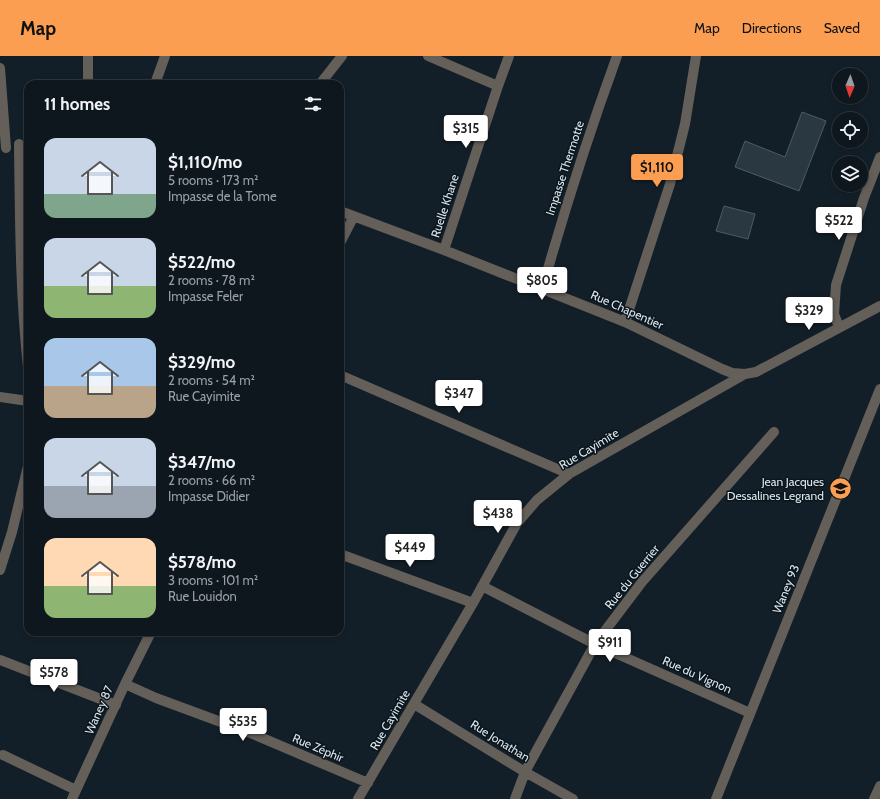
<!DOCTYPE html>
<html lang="en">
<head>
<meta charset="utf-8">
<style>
	body { margin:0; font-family:Cabin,sans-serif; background:#172027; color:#f1f3f6; height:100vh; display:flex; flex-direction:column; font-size:15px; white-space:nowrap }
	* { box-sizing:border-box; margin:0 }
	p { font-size:13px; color:#9b9fa4 }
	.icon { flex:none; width:22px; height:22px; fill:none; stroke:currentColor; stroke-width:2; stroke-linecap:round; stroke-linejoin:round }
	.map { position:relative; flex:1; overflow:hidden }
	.sheet { position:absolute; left:24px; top:24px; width:320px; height:556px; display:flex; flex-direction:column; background:#0e171e; border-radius:12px; box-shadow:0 2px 6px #0003,0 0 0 1px #2e363c }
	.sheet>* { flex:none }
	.needle { width:26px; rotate:182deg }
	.buttons { position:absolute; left:832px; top:12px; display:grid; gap:8px }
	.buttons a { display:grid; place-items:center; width:36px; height:36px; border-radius:50%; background:#0e171e; box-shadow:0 2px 6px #0003,0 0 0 1px #2e363c; font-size:20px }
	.price { position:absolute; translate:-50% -34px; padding:0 9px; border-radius:4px; background:#fff; color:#222; font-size:13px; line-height:26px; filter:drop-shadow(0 1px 2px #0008) }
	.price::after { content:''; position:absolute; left:50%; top:24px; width:12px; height:9px; margin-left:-6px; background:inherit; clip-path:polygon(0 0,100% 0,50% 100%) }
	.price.active { background:#fb9e51; color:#111 }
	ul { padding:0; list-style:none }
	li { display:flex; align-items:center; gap:12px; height:100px; padding:0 20px }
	li span { display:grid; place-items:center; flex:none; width:112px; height:80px; border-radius:12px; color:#555 }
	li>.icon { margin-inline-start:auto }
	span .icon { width:48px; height:48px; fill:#fffc; stroke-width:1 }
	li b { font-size:17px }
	h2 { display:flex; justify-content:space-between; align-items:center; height:48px; padding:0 20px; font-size:17px }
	header { display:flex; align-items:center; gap:24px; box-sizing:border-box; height:56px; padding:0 20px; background:#fb9e51; color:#111 }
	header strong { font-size:19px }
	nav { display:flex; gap:22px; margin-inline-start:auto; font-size:14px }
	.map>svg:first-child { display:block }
	.building { fill:#2a3841; stroke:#4d5b65 }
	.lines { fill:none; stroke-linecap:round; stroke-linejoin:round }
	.minor { stroke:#655f5a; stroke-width:10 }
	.labels { text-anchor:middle; stroke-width:3; stroke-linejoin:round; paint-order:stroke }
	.street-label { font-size:12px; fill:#dee6ec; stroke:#0a161e }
	.poi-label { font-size:12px; fill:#dee6ec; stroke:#0a161e; text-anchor:end }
</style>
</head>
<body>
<header>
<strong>Map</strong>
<nav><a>Map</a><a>Directions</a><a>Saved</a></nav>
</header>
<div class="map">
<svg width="880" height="743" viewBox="0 0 880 743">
	<rect width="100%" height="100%" fill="#131f28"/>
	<path class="building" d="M802 56 826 65 799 135 735 111 745 85 785 101Z
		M724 150 755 158 748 183 716 175Z"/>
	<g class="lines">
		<path class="minor" d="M88 0V28
			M428 0 498 30
			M0 12 6 92
			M155 28 165 0
			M320 28 342 0
			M19 88C20 163 20 237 28 311
			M340 155 444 194 625 266 722 313 732 317 745 318
			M340 187 354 160
			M444 194 498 30 509 0
			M542 234C564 155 589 77 617 0
			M625 266 670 128 685 68 696 0
			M839 271 834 258 836 229 864 142 880 101
			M340 319 569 418
			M0 341 28 345
			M340 498 473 547
			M0 514 12 476 28 410
			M482 530 595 588 750 657
			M0 604 116 649
			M125 628 156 642 248 676 368 727
			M414 648 525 716 573 743
			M3 699 76 734
			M72 743 125 628 151 576
			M358 743 473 547 517 467 537 444 569 418 745 318 756 316 880 250
			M515 743 525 716 538 692 595 588 642 526 774 376
			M716 743 880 333
			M874 743 880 730"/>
	</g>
	<defs>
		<symbol id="school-disc" viewBox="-11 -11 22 22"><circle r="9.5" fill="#fb9e51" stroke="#0a161e"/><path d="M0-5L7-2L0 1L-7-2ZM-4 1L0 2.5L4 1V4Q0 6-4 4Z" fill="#111"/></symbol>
	</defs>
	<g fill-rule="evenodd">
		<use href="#school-disc" x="828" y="420" width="25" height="25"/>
	</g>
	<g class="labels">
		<g class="street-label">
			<text transform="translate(565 112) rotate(-72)" y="4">Impasse Thermotte</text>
			<text transform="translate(445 150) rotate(-72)" y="4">Ruelle Khane</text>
			<text transform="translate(627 254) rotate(24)" y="4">Rue Chapentier</text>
			<text transform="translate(589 393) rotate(-31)" y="4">Rue Cayimite</text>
			<text transform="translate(632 521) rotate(-51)" y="4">Rue du Guerrier</text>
			<text transform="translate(786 533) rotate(-68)" y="4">Waney 93</text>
			<text transform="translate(697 619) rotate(24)" y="4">Rue du Vignon</text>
			<text transform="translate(99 654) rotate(-66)" y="4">Waney 87</text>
			<text transform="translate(390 664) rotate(-60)" y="4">Rue Cayimite</text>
			<text transform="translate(500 685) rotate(32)" y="4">Rue Jonathan</text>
			<text transform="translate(318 692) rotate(23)" y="4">Rue Zéphir</text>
		</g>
		<g class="poi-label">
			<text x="824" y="430">Jean Jacques<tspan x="824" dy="14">Dessalines Legrand</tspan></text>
		</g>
	</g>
</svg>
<div class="buttons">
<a><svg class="needle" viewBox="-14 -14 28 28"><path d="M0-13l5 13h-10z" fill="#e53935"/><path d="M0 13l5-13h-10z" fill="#9b9fa4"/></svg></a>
<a><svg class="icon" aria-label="locate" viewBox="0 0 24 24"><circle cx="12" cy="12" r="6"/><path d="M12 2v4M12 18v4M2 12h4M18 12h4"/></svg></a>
<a><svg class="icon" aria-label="layers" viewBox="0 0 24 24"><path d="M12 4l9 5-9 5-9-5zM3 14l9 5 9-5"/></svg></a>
</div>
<b class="price" style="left:466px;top:93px">$315</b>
<b class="price active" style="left:657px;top:132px">$1,110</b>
<b class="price" style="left:839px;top:185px">$522</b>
<b class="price" style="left:542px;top:245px">$805</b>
<b class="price" style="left:809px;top:275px">$329</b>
<b class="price" style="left:459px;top:358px">$347</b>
<b class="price" style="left:498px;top:478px">$438</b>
<b class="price" style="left:410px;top:512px">$449</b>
<b class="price" style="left:610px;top:607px">$911</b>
<b class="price" style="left:54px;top:637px">$578</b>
<b class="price" style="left:243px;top:686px">$535</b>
<section class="sheet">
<h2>11 homes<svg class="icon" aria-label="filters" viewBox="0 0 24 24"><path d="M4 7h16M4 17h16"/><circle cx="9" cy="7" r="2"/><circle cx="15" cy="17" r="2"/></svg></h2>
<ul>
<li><span style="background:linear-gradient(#c9d6e8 70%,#7fa58c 0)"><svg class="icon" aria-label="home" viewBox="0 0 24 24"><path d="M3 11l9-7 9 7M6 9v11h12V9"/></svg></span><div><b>$1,110/mo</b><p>5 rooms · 173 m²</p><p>Impasse de la Tome</p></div></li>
<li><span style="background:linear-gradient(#c9d6e8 60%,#8fb573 0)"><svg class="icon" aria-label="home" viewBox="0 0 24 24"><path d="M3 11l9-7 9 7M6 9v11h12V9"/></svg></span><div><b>$522/mo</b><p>2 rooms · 78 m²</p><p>Impasse Feler</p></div></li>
<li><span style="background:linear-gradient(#a9c7e8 60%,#b9a48a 0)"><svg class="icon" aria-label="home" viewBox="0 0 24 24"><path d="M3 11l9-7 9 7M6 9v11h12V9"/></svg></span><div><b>$329/mo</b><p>2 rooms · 54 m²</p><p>Rue Cayimite</p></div></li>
<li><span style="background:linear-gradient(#c9d6e8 60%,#9aa5b1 0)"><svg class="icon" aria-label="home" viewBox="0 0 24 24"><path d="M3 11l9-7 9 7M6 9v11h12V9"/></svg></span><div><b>$347/mo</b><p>2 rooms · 66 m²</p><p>Impasse Didier</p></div></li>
<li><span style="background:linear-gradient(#ffd9b3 60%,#8fb573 0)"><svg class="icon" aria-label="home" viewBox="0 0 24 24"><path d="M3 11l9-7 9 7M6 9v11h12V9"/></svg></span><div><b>$578/mo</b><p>3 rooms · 101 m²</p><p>Rue Louidon</p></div></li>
</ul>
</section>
</div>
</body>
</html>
